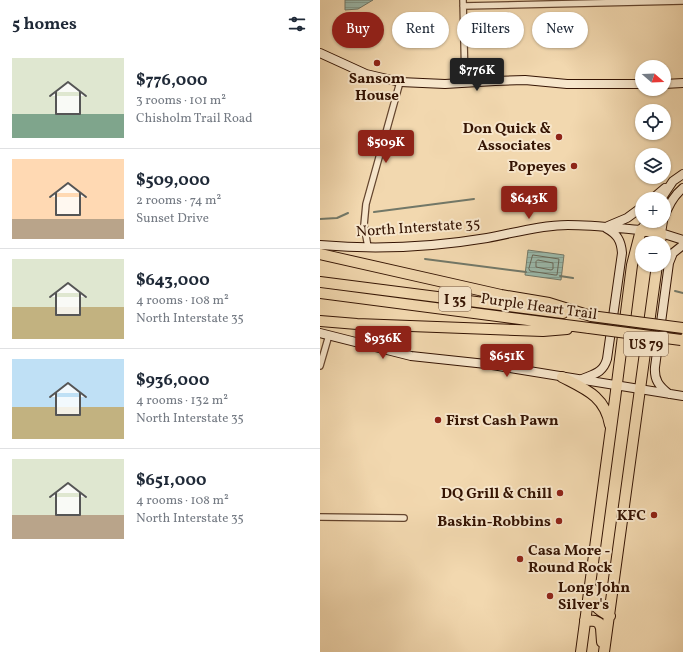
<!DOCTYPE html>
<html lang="en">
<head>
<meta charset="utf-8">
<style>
	body { margin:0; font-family:Vollkorn,serif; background:#f2f2f3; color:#1f2937; height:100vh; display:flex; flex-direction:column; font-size:15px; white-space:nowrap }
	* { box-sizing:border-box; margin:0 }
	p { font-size:13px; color:#747a83 }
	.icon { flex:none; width:22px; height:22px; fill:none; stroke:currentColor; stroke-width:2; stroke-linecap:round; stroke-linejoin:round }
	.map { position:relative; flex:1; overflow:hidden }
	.panel { display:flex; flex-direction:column; background:#fff; width:320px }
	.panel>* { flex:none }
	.guide { position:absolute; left:12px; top:12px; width:291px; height:36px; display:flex; gap:8px }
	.needle { width:26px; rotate:109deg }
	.buttons { position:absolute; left:315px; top:60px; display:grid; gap:8px }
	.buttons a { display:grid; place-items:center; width:36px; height:36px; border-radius:50%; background:#fff; box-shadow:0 1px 3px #0004; font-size:20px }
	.price { position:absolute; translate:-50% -34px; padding:0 9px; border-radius:4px; background:#8f2418; color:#fff; font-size:13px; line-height:26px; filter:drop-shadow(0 1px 2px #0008) }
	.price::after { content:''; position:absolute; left:50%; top:24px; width:12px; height:9px; margin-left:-6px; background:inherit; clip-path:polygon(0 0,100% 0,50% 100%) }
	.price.active { background:#222; color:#fff }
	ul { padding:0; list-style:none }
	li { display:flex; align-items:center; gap:12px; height:100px; padding:0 12px }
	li+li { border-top:1px solid #e0e1e3 }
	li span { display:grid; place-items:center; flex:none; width:112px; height:80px; border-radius:0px; color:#555 }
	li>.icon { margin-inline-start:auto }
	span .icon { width:48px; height:48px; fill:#fffc; stroke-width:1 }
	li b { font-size:17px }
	h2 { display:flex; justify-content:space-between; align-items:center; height:48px; padding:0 12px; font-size:17px }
	.pill { padding:0 14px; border-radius:18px; background:#fff; box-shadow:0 1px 3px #0004; font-size:14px; line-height:36px }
	.pill.active { background:#8f2418; color:#fff }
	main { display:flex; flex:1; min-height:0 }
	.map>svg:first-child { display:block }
	.water { fill:url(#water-rules); stroke:#727868 }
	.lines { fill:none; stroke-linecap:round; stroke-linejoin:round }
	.shore { stroke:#686758; stroke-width:1 }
	.stream { stroke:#727868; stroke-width:2 }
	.street-casing { stroke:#64452e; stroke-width:8 }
	.secondary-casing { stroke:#351403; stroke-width:10 }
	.highway-casing { stroke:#351403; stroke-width:12 }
	.street { stroke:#f7e6cb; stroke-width:5.5 }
	.secondary { stroke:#f7e6cb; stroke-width:8 }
	.highway { stroke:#f2d8af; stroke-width:10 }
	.highway-bridge-casing { stroke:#351403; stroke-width:12; stroke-linecap:butt }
	.highway-bridge { stroke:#f2d8af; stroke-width:10 }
	.poi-dot { fill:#8f2418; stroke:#f7e6cb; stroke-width:1.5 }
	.labels { text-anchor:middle; stroke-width:4; stroke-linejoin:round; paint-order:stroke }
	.shield { fill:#f7e6cb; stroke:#6f533f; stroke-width:1 }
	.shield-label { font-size:14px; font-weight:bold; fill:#351403 }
	.poi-label { font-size:15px; font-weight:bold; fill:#351403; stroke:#f7e6cb; text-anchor:end }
	.street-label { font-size:15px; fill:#351403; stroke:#f7e6cb }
</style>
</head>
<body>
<main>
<section class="panel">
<h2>5 homes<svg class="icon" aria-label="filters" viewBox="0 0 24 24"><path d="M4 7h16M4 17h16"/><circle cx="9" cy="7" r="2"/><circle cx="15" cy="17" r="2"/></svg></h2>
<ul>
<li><span style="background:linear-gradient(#dfe7d0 70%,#7fa58c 0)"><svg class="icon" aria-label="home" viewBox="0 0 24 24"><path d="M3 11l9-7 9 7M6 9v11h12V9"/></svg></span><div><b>$776,000</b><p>3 rooms · 101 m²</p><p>Chisholm Trail Road</p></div></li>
<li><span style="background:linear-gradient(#ffd9b3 75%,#b9a48a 0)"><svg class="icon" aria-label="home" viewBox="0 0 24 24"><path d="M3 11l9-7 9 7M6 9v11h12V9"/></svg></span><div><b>$509,000</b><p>2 rooms · 74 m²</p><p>Sunset Drive</p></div></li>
<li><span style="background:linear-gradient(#dfe7d0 60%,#c2b280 0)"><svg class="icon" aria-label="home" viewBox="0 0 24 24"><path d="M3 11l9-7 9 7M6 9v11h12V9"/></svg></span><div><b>$643,000</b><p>4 rooms · 108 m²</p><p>North Interstate 35</p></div></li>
<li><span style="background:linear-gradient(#bfe0f5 60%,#c2b280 0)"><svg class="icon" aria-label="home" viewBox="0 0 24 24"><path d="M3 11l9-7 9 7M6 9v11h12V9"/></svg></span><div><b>$936,000</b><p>4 rooms · 132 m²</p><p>North Interstate 35</p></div></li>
<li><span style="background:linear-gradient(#dfe7d0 70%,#b9a48a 0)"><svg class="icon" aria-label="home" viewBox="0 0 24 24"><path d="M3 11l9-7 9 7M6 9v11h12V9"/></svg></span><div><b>$651,000</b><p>4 rooms · 108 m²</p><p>North Interstate 35</p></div></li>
</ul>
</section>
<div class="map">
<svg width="363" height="652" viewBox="0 0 363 652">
	<defs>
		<pattern id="water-rules" width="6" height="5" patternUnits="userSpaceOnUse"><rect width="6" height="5" fill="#9bbaac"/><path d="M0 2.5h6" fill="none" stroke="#869f92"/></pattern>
	</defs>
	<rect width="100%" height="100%" fill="#f2d8af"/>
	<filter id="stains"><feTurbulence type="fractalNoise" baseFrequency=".005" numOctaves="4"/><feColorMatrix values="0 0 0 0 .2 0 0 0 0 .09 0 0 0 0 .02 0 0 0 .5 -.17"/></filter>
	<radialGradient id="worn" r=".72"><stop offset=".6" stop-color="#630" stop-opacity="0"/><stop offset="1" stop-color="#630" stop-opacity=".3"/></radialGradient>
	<path class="water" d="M25 0H53L38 9 25 10Z
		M208 250 244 255 241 280 205 275Z"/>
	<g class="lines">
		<path class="shore" d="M213 255 239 259 237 275H235L210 271 209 269Z
			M218 260 233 263V269L231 270 216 267V262Z"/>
		<path class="stream" d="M188 206 227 207
			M54 212 154 199
			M0 219 17 218 28 213
			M105 259 206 272
			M240 276 253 278
			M355 291 363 293"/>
		<defs>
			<path id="street" d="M143 0 145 83
				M143 6 363 1
				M48 247 44 225 46 204 80 82
				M0 366 9 335
				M0 517 84 518"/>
			<path id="secondary" d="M0 53 46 74 80 82 125 84 175 81 205 80 247 84H322
				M344 84 363 83
				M332 199 345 188
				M341 199 353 181 363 174
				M344 218C348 206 353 196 363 188
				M343 221 341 233 363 240
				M288 226 307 218 322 207
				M0 245C55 250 113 247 167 238 194 233 221 225 248 225 272 225 297 228 321 230L327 221
				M0 333 91 356 166 364 363 396
				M262 379C274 374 283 373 287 359L302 253C301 240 297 234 286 228
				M349 394C339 386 334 380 335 367L349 263 353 253 363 245"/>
			<path id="highway" d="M0 254 181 295 229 303 271 316
				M0 282 243 313
				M0 293 269 328
				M0 321 37 324 223 331 247 329
				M242 377C265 389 285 396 290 425
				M273 590C275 607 274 608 290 616
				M265 620 275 621 279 623 281 628 282 642
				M261 652 295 399 312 265 321 230 341 233 340 243
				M284 652 337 265"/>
		</defs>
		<use href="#street" class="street-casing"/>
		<use href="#secondary" class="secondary-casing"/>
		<use href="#highway" class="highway-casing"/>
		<use href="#street" class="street"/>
		<use href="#secondary" class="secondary"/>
		<use href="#highway" class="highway"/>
		<defs>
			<path id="highway-bridge" d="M271 316 363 328
				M269 328 361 340"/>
		</defs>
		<use href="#highway-bridge" class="highway-bridge-casing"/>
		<use href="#highway-bridge" class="highway-bridge"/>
	</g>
	<g class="poi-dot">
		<circle cx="57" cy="63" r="4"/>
		<circle cx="239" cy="137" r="4"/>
		<circle cx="254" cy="166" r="4"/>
		<circle cx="118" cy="420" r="4"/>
		<circle cx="240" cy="493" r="4"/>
		<circle cx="334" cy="515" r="4"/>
		<circle cx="239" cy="521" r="4"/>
		<circle cx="200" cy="559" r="4"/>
		<circle cx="230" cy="596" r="4"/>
	</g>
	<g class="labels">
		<g class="shield">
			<rect x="119" y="287" width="32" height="24" rx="3"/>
			<rect x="304" y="332" width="44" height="24" rx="3"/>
		</g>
		<g class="shield-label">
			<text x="135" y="304">I 35</text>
			<text x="326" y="349">US 79</text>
		</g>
		<g class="poi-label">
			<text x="57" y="83" text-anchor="middle">Sansom<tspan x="57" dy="17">House</tspan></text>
			<text x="231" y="133">Don Quick &amp;<tspan x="231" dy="17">Associates</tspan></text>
			<text x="246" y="171">Popeyes</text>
			<text x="126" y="425" text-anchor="start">First Cash Pawn</text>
			<text x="232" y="498">DQ Grill &amp; Chill</text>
			<text x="326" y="520">KFC</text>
			<text x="231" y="526">Baskin-Robbins</text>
			<text x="208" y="555" text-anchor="start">Casa More -<tspan x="208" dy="17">Round Rock</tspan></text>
			<text x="238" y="592" text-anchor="start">Long John<tspan x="238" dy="17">Silver's</tspan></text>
		</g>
		<g class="street-label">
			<text transform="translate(98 227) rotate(-4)" y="5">North Interstate 35</text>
			<text transform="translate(219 306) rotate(8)" y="5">Purple Heart Trail</text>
		</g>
	</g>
	<rect width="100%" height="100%" filter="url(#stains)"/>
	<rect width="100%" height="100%" fill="url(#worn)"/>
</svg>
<div class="buttons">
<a><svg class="needle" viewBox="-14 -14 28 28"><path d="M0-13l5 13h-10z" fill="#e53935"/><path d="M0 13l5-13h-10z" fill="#747a83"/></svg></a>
<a><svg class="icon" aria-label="locate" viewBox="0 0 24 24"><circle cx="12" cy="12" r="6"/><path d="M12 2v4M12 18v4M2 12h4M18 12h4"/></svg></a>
<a><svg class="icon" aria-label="layers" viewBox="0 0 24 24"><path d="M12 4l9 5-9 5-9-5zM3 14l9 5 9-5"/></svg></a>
<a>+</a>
<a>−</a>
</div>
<b class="price active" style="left:157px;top:92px">$776K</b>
<b class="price" style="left:66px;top:164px">$509K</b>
<b class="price" style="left:209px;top:220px">$643K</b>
<b class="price" style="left:63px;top:360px">$936K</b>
<b class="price" style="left:187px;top:378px">$651K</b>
<div class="guide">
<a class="pill active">Buy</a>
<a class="pill">Rent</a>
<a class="pill">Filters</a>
<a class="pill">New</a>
</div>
</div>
</main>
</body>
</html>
